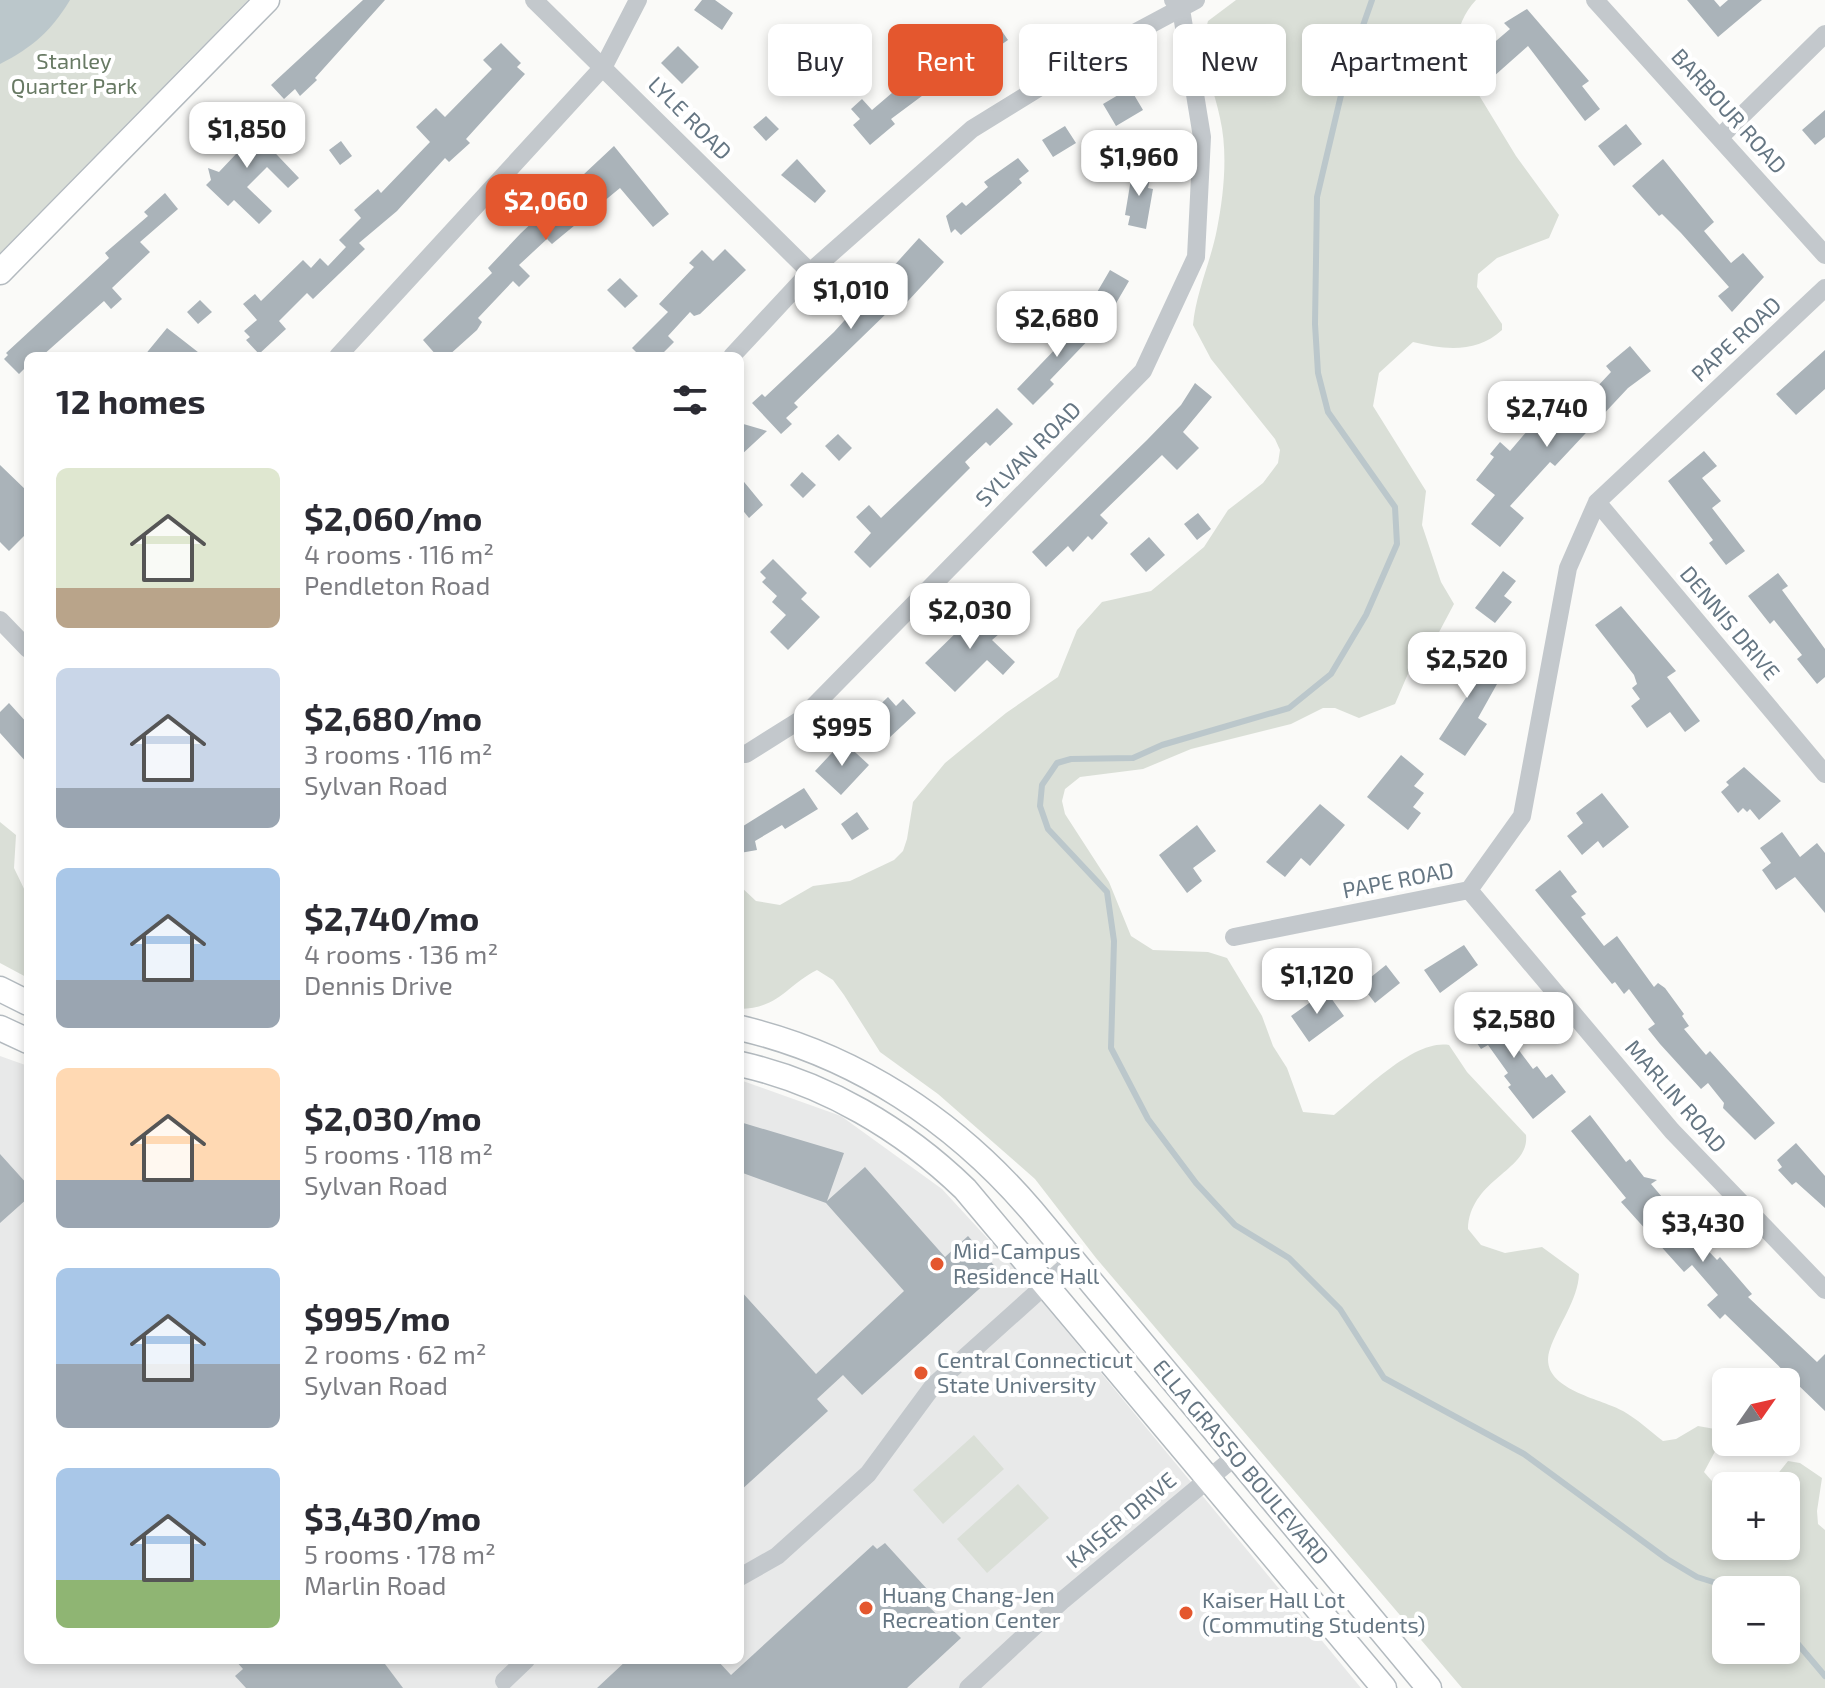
<!DOCTYPE html>
<html lang="en">
<head>
<meta charset="utf-8">
<style>
	body { margin:0; font-family:"Exo 2",sans-serif; background:#f7f7f7; color:#2b2b33; height:100vh; display:flex; flex-direction:column; font-size:30px; white-space:nowrap }
	* { box-sizing:border-box; margin:0 }
	p { font-size:26px; color:#7c7c81 }
	.icon { flex:none; width:44px; height:44px; fill:none; stroke:currentColor; stroke-width:2; stroke-linecap:round; stroke-linejoin:round }
	.map { position:relative; flex:1; overflow:hidden }
	.sheet { position:absolute; left:24px; top:352px; width:720px; height:1312px; display:flex; flex-direction:column; background:#fff; border-radius:12px; box-shadow:0 4px 12px #0003 }
	.sheet>* { flex:none }
	.top-card { position:absolute; left:768px; top:24px; width:760px; height:72px; display:flex; gap:16px }
	.needle { width:52px; rotate:56deg }
	.fabs { position:absolute; left:1712px; top:1368px; display:grid; gap:16px }
	.fabs a { display:grid; place-items:center; width:88px; height:88px; border-radius:12px; background:#fff; box-shadow:0 4px 12px #0003; font-size:40px }
	.price { position:absolute; translate:-50% -68px; padding:0 18px; border-radius:16px; background:#fff; color:#222; font-size:26px; line-height:52px; filter:drop-shadow(0 2px 4px #0008) }
	.price::after { content:''; position:absolute; left:50%; top:48px; width:24px; height:18px; margin-left:-12px; background:inherit; clip-path:polygon(0 0,100% 0,50% 100%) }
	.price.current { background:#e4572e; color:#fff }
	ul { padding:0; list-style:none }
	li { display:flex; align-items:center; gap:24px; height:200px; padding:0 32px }
	li span { display:grid; place-items:center; flex:none; width:224px; height:160px; border-radius:12px; color:#555 }
	li>.icon { margin-inline-start:auto }
	span .icon { width:96px; height:96px; fill:#fffc; stroke-width:1 }
	li b { font-size:34px }
	h2 { display:flex; justify-content:space-between; align-items:center; height:96px; padding:0 32px; font-size:34px }
	.chip { padding:0 28px; border-radius:12px; background:#fff; box-shadow:0 4px 12px #0003; font-size:28px; line-height:72px }
	.chip.current { background:#e4572e; color:#fff }
	.map>svg:first-child { display:block }
	.built { fill:#e8e9e9 }
	.green { fill:#dadfd7; fill-rule:evenodd }
	.water { fill:#bbc7cb }
	.lines { fill:none; stroke-linecap:round; stroke-linejoin:round }
	.stream { stroke:#bbc7cb; stroke-width:6 }
	.building { fill:#aab3b9 }
	.secondary-casing { stroke:#b3babf; stroke-width:27 }
	.minor { stroke:#c3c8cc; stroke-width:18 }
	.secondary { stroke:#fff; stroke-width:24 }
	.poi-dot { fill:#e4572e; stroke:#fff; stroke-width:3 }
	.labels { text-anchor:middle; stroke-width:8; stroke-linejoin:round; paint-order:stroke }
	.park-label { font-size:22px; fill:#687a64; stroke:#fff }
	.street-label { font-size:22px; fill:#657683; stroke:#fff }
	.poi-label { font-size:22px; fill:#657683; stroke:#fff; text-anchor:start }
</style>
</head>
<body>
<div class="map">
<svg width="1825" height="1688" viewBox="0 0 1825 1688">
	<rect width="100%" height="100%" fill="#fafaf8"/>
	<path class="built" d="M0 1056 28 1066V1660H740V1080L841 1116 942 1189 1012 1265 1361 1688H0Z"/>
	<path class="green" d="M0 0H248L0 253Z
		M1236 0H1476C1460 17 1452 42 1460 64L1516 156 1559 215 1549 238 1497 258 1478 274 1477 287 1502 324V330C1477 353 1445 350 1413 342L1379 373 1373 406 1426 491 1422 525 1441 582 1454 604 1429 651 1413 662 1395 704 1359 718 1335 708H1323L1291 724 1191 749 1143 769 1080 777 1065 789 1062 801 1065 814 1109 882 1131 936 1153 950 1208 952 1227 958 1262 1016 1273 1046 1287 1068 1303 1112 1334 1115C1362 1093 1413 1039 1449 1045L1467 1072 1526 1135C1530 1171 1470 1178 1468 1229L1481 1245 1505 1253 1542 1247 1579 1274C1578 1300 1558 1325 1550 1349 1536 1389 1601 1398 1623 1411 1637 1419 1650 1431 1663 1441L1676 1439 1698 1426 1726 1431 1704 1472 1726 1497V1546H1786V1486H1768L1788 1461 1800 1463 1822 1478 1817 1511 1818 1524 1825 1530V1688H1462L1096 1258 1035 1179 938 1094 880 1052 844 995 833 980 817 970C786 986 779 1008 740 1009V886L756 901 780 905 813 886 850 881 894 860 903 851 907 839 913 802 945 763 1006 713 1058 677 1077 630 1102 602 1151 591 1204 547 1228 510 1263 483 1278 463 1280 450 1275 439 1211 359 1193 325C1196 292 1211 261 1217 229 1224 194 1228 152 1220 118 1213 83 1197 57 1208 21ZM1726 1590H1786V1650H1726Z
		M0 822 16 835 14 868 28 897V978L0 963Z
		M974 1435 1004 1469 943 1524 913 1490Z
		M1018 1484 1049 1518 987 1573 957 1539Z"/>
	<path class="water" d="M0 0H70C51 31 33 47 0 64Z"/>
	<g class="lines">
		<path class="stream" d="M1372 0 1346 74 1317 197 1315 324 1318 373 1328 412 1395 507 1397 544 1366 615 1331 674 1289 708 1162 745 1133 758 1071 759 1057 763 1042 785 1040 806 1048 829 1107 892 1114 941 1111 1048 1148 1119 1196 1183 1235 1225 1289 1258 1340 1309 1384 1378 1524 1454 1667 1559 1697 1577 1739 1590
			M1786 1630 1825 1676"/>
	</g>
	<path class="building" d="M363 0H385L315 78 317 80 300 96 295 89 284 99 271 85Z
		M702 0H715L733 13 722 30 694 10Z
		M1687 0H1714L1720 7 1728 0H1762L1718 37Z
		M1527 9 1589 81 1582 86 1600 109 1585 121 1528 46 1493 77 1476 58 1510 29 1504 23Z
		M999 27 1008 40 969 67 955 46 981 29 986 36Z
		M501 43 521 63 517 67 525 74 466 139 470 143 449 162 445 158 397 211 359 243 365 249 313 299 307 293 279 321 286 329 259 354 246 340 250 337 244 331 257 320 243 304 255 294 261 301 303 260 311 268 320 258 328 266 346 247 339 240 361 218 354 210 378 189 381 193 430 142 416 127 436 108 445 117 492 69 483 60Z
		M678 46 699 67 682 84 661 63Z
		M927 70 938 84 891 119 895 124 870 145 853 125 860 119 851 109 862 99 872 110 913 75 918 77Z
		M1130 88 1143 110 1116 126 1103 104Z
		M1825 110V137L1815 145 1802 130Z
		M240 116 299 178 288 188 267 167 247 187 272 211 259 224 234 200 228 206 206 185 211 180 208 168 219 172 236 154 219 136Z
		M766 116 779 129 766 141 753 127Z
		M1626 124 1642 144 1614 166 1598 146Z
		M1065 126 1076 143 1053 157 1042 140Z
		M341 141 352 156 340 165 329 150Z
		M614 146 669 214 653 227 620 188 552 244 547 239 519 265 530 276 519 287 513 281 478 318 482 322 477 330 448 356H437L423 340 492 273 488 268 521 233Z
		M1018 158 1029 171 1019 179 1022 183 961 235 955 229 951 233 946 216 962 202 966 206 988 187 984 182Z
		M797 159 826 191 815 203 781 175Z
		M1663 159 1714 222 1704 231 1731 263 1743 253 1764 277 1732 312 1718 296 1729 287 1681 233 1662 214 1659 216 1632 186Z
		M1133 167 1152 171 1148 188 1153 189 1146 229 1128 225 1130 216 1125 215Z
		M165 193 178 209 140 242 150 252 112 288 122 299 111 309 104 301 42 356H28V365L19 374 4 359 8 355 6 353 109 258 105 253 148 216 144 212Z
		M919 238 944 262 896 314 891 309 794 403 798 407 786 418 792 424 781 434 752 403 762 394 765 397 834 332Z
		M725 249 746 270 700 314 694 316 690 312 668 336 674 342 660 356H640L632 348 668 312 659 304 694 267 689 263 702 250 713 261Z
		M1110 270 1129 281 1115 305 1096 294Z
		M620 278 638 296 625 308 607 290Z
		M200 300 212 312 198 324 187 312Z
		M1071 316 1077 321 1080 318 1096 332 1050 380 1054 384 1033 405 1017 389 1062 342 1065 336 1059 330Z
		M167 328 180 338 203 356H144Z
		M1630 346 1651 371 1628 388 1555 466 1550 462 1510 506 1524 518 1500 547 1471 524 1495 495 1476 480 1494 457 1490 454 1500 442 1510 451 1534 423 1550 437 1611 372 1606 366Z
		M1825 350V389L1796 415 1776 394Z
		M1195 383 1212 397 1183 432 1199 448 1177 470 1162 455 1100 515 1108 523 1092 540 1088 536 1073 552 1068 546 1046 567 1032 552 1147 440 1181 405Z
		M997 408 1013 424 990 446 986 442 965 462 970 468 870 568 854 552 871 533 856 517 869 505 881 518Z
		M740 423 767 431 740 456Z
		M838 434 852 448 839 461 825 446Z
		M1704 451 1717 466 1702 478 1721 501 1712 508 1745 551 1726 565 1709 543 1713 540 1668 481Z
		M0 465 28 492V532L9 551 0 542Z
		M802 472 816 485 803 498 790 485Z
		M740 477 763 505 749 518 740 507Z
		M1198 513 1211 529 1197 540 1184 524Z
		M1149 537 1165 555 1146 572 1130 554Z
		M773 559 807 593 801 599 820 617 788 650 770 632 786 615 772 602 777 596 762 582 766 578 760 572Z
		M1503 571 1516 581 1504 596 1512 602 1495 623 1475 608Z
		M1778 573 1788 586 1782 590 1825 649V677L1817 684 1797 659 1802 655 1774 620 1770 624 1748 596Z
		M979 605 997 623 992 627 999 634 992 640 1015 662 1003 675 987 660 955 692 925 663 964 625 962 622Z
		M1621 606 1676 671 1667 677 1700 721 1685 732 1670 712 1647 728 1631 706 1640 699 1632 688 1637 684 1634 675 1595 625Z
		M1450 646 1491 669 1486 678 1497 684 1478 718 1487 724 1465 756 1439 739 1469 693 1462 689 1465 683 1438 668Z
		M888 697 896 706 903 699 916 713 889 738 866 718Z
		M9 703 28 724V764L0 733V712Z
		M843 741 869 765 841 795 815 771Z
		M1401 755 1424 774 1414 786 1424 793 1413 807 1421 813 1408 830 1367 797Z
		M1744 767 1781 801 1759 820 1750 809 1747 812 1743 808 1738 813 1721 792 1729 785 1726 782Z
		M804 788 818 809 785 829 782 825 755 841 757 850 740 853V828Z
		M1602 793 1629 827 1603 848 1598 841 1582 855 1567 836 1583 823 1576 813Z
		M1320 804 1345 825 1310 866 1301 858 1285 877 1266 862Z
		M857 812 869 829 852 840 841 824Z
		M1197 825 1216 851 1193 868 1202 881 1187 893 1159 855Z
		M1782 832 1800 857 1817 843 1825 853V913L1795 877 1776 890 1762 870 1771 863 1760 848Z
		M1560 870 1577 892 1571 896 1586 914 1581 917 1604 946 1617 936 1654 987 1658 983 1665 988 1684 1014 1682 1016 1689 1026 1684 1029 1706 1055 1710 1051 1775 1123 1755 1140 1723 1108 1724 1103 1708 1083 1701 1089 1660 1044 1648 1029 1655 1024 1629 989 1624 994 1615 982 1612 984 1535 890Z
		M1464 945 1478 965 1440 993 1424 970Z
		M1386 965 1400 983 1375 1003 1361 985Z
		M1326 991 1344 1016 1309 1042 1291 1016Z
		M1490 999 1518 1036 1512 1041 1533 1069 1537 1066 1546 1078 1552 1074 1566 1092 1533 1119 1508 1087 1511 1085 1504 1076 1508 1073 1488 1045 1481 1049 1466 1027 1472 1023 1467 1016Z
		M1590 1115 1626 1162 1630 1159 1644 1177 1657 1180 1651 1184 1662 1197 1659 1199 1717 1260 1720 1257 1752 1294 1748 1297 1817 1362 1825 1354V1411L1725 1314 1720 1319 1707 1305 1718 1295 1692 1265 1684 1272 1621 1202 1626 1198 1571 1131Z
		M740 1122 844 1153 827 1201 865 1167 945 1257 968 1236 999 1271 862 1395 843 1375 817 1399 828 1411 740 1491V1290L816 1374 904 1291 826 1203 740 1172Z
		M1796 1143 1825 1176V1208L1796 1182 1792 1185 1778 1170 1782 1167 1777 1160Z
		M0 1154 28 1185V1198L0 1223Z
		M885 1543 927 1589 919 1597 961 1638 907 1688H597L627 1660H717L731 1675 873 1545 877 1549Z
		M235 1660H382L403 1688H246L235 1676 243 1669Z"/>
	<g class="lines">
		<defs>
			<path id="secondary" d="M0 272 267 0
				M0 989 28 1003
				M0 1028 28 1041
				M740 1028C856 1055 955 1121 1032 1211L1429 1688
				M740 1064C825 1083 903 1129 965 1189L1384 1688"/>
		</defs>
		<use href="#secondary" class="secondary-casing"/>
		<path class="minor" d="M534 0 810 272
			M1595 0 1825 255
			M1721 136 1825 34
			M338 356 604 66 638 0
			M732 356 810 272 972 129 1082 61 1196 0
			M1597 502 1825 774
			M0 620 28 649
			M740 753 746 754 800 720 1143 371 1196 257 1202 137 1181 9 1173 0
			M1469 890 1672 1131 1825 1290
			M1234 937 1469 890 1522 816 1568 568 1597 502 1825 288
			M740 1577 777 1556 868 1474 933 1386 1073 1260
			M504 1681 526 1660
			M968 1688 1063 1600 1236 1456"/>
		<use href="#secondary" class="secondary"/>
	</g>
	<g class="poi-dot">
		<circle cx="937" cy="1264" r="8"/>
		<circle cx="921" cy="1373" r="8"/>
		<circle cx="866" cy="1608" r="8"/>
		<circle cx="1186" cy="1613" r="8"/>
	</g>
	<g class="labels">
		<g class="park-label">
			<text x="74" y="69">Stanley<tspan x="74" dy="25">Quarter Park</tspan></text>
		</g>
		<g class="street-label">
			<text transform="translate(1729 111) rotate(48)" y="8">BARBOUR ROAD</text>
			<text transform="translate(690 118) rotate(45)" y="8">LYLE ROAD</text>
			<text transform="translate(1736 339) rotate(-43)" y="8">PAPE ROAD</text>
			<text transform="translate(1028 454) rotate(-45)" y="8">SYLVAN ROAD</text>
			<text transform="translate(1730 623) rotate(50)" y="8">DENNIS DRIVE</text>
			<text transform="translate(1398 880) rotate(-11)" y="8">PAPE ROAD</text>
			<text transform="translate(1676 1096) rotate(49)" y="8">MARLIN ROAD</text>
			<text transform="translate(1241 1462) rotate(50)" y="8">ELLA GRASSO BOULEVARD</text>
			<text transform="translate(1121 1520) rotate(-40)" y="8">KAISER DRIVE</text>
		</g>
		<g class="poi-label">
			<text x="953" y="1259">Mid-Campus<tspan x="953" dy="25">Residence Hall</tspan></text>
			<text x="937" y="1368">Central Connecticut<tspan x="937" dy="25">State University</tspan></text>
			<text x="882" y="1603">Huang Chang-Jen<tspan x="882" dy="25">Recreation Center</tspan></text>
			<text x="1202" y="1608">Kaiser Hall Lot<tspan x="1202" dy="25">(Commuting Students)</tspan></text>
		</g>
	</g>
</svg>
<div class="fabs">
<a><svg class="needle" viewBox="-14 -14 28 28"><path d="M0-13l5 13h-10z" fill="#e53935"/><path d="M0 13l5-13h-10z" fill="#7c7c81"/></svg></a>
<a>+</a>
<a>−</a>
</div>
<b class="price" style="left:247px;top:170px">$1,850</b>
<b class="price" style="left:1139px;top:198px">$1,960</b>
<b class="price current" style="left:546px;top:242px">$2,060</b>
<b class="price" style="left:851px;top:331px">$1,010</b>
<b class="price" style="left:1057px;top:359px">$2,680</b>
<b class="price" style="left:1547px;top:449px">$2,740</b>
<b class="price" style="left:970px;top:651px">$2,030</b>
<b class="price" style="left:1467px;top:700px">$2,520</b>
<b class="price" style="left:842px;top:768px">$995</b>
<b class="price" style="left:1317px;top:1016px">$1,120</b>
<b class="price" style="left:1514px;top:1060px">$2,580</b>
<b class="price" style="left:1703px;top:1264px">$3,430</b>
<div class="top-card">
<a class="chip">Buy</a>
<a class="chip current">Rent</a>
<a class="chip">Filters</a>
<a class="chip">New</a>
<a class="chip">Apartment</a>
</div>
<section class="sheet">
<h2>12 homes<svg class="icon" aria-label="filters" viewBox="0 0 24 24"><path d="M4 7h16M4 17h16"/><circle cx="9" cy="7" r="2"/><circle cx="15" cy="17" r="2"/></svg></h2>
<ul>
<li><span style="background:linear-gradient(#dfe7d0 75%,#b9a48a 0)"><svg class="icon" aria-label="home" viewBox="0 0 24 24"><path d="M3 11l9-7 9 7M6 9v11h12V9"/></svg></span><div><b>$2,060/mo</b><p>4 rooms · 116 m²</p><p>Pendleton Road</p></div></li>
<li><span style="background:linear-gradient(#c9d6e8 75%,#9aa5b1 0)"><svg class="icon" aria-label="home" viewBox="0 0 24 24"><path d="M3 11l9-7 9 7M6 9v11h12V9"/></svg></span><div><b>$2,680/mo</b><p>3 rooms · 116 m²</p><p>Sylvan Road</p></div></li>
<li><span style="background:linear-gradient(#a9c7e8 70%,#9aa5b1 0)"><svg class="icon" aria-label="home" viewBox="0 0 24 24"><path d="M3 11l9-7 9 7M6 9v11h12V9"/></svg></span><div><b>$2,740/mo</b><p>4 rooms · 136 m²</p><p>Dennis Drive</p></div></li>
<li><span style="background:linear-gradient(#ffd9b3 70%,#9aa5b1 0)"><svg class="icon" aria-label="home" viewBox="0 0 24 24"><path d="M3 11l9-7 9 7M6 9v11h12V9"/></svg></span><div><b>$2,030/mo</b><p>5 rooms · 118 m²</p><p>Sylvan Road</p></div></li>
<li><span style="background:linear-gradient(#a9c7e8 60%,#9aa5b1 0)"><svg class="icon" aria-label="home" viewBox="0 0 24 24"><path d="M3 11l9-7 9 7M6 9v11h12V9"/></svg></span><div><b>$995/mo</b><p>2 rooms · 62 m²</p><p>Sylvan Road</p></div></li>
<li><span style="background:linear-gradient(#a9c7e8 70%,#8fb573 0)"><svg class="icon" aria-label="home" viewBox="0 0 24 24"><path d="M3 11l9-7 9 7M6 9v11h12V9"/></svg></span><div><b>$3,430/mo</b><p>5 rooms · 178 m²</p><p>Marlin Road</p></div></li>
</ul>
</section>
</div>
</body>
</html>
